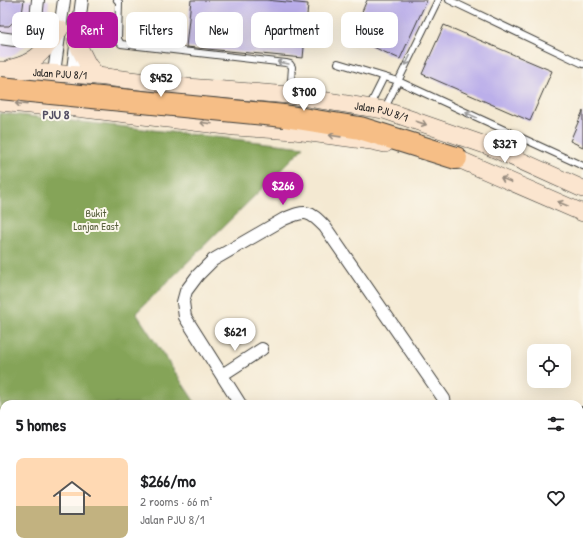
<!DOCTYPE html>
<html lang="en">
<head>
<meta charset="utf-8">
<style>
	body { margin:0; font-family:"Patrick Hand",sans-serif; background:#f2f2f2; color:#202124; height:100vh; display:flex; flex-direction:column; font-size:15px; white-space:nowrap }
	* { box-sizing:border-box; margin:0 }
	p { font-size:13px; color:#757577 }
	.icon { flex:none; width:22px; height:22px; fill:none; stroke:currentColor; stroke-width:2; stroke-linecap:round; stroke-linejoin:round }
	.map { position:relative; flex:1; overflow:hidden }
	.panel { position:absolute; left:0px; top:400px; width:583px; height:156px; display:flex; flex-direction:column; background:#fff; border-radius:12px 12px 0 0; box-shadow:0 4px 16px #0002 }
	.panel>* { flex:none }
	.guide { position:absolute; left:12px; top:12px; width:559px; height:36px; display:flex; gap:8px }
	.controls { position:absolute; left:527px; top:344px; display:grid; gap:8px }
	.controls a { display:grid; place-items:center; width:44px; height:44px; border-radius:8px; background:#fff; box-shadow:0 4px 16px #0002; font-size:20px }
	.price { position:absolute; translate:-50% -34px; padding:0 9px; border-radius:14px; background:#fff; color:#222; font-size:13px; line-height:26px; filter:drop-shadow(0 1px 2px #0008) }
	.price::after { content:''; position:absolute; left:50%; top:24px; width:12px; height:9px; margin-left:-6px; background:inherit; clip-path:polygon(0 0,100% 0,50% 100%) }
	.price.active { background:#b5179e; color:#fff }
	ul { padding:0; list-style:none }
	li { display:flex; align-items:center; gap:12px; height:100px; padding:0 16px }
	li span { display:grid; place-items:center; flex:none; width:112px; height:80px; border-radius:8px; color:#555 }
	li>.icon { margin-inline-start:auto }
	span .icon { width:48px; height:48px; fill:#fffc; stroke-width:1 }
	li b { font-size:17px }
	h2 { display:flex; justify-content:space-between; align-items:center; height:48px; padding:0 16px; font-size:17px }
	.tag { padding:0 14px; border-radius:8px; background:#fff; box-shadow:0 4px 16px #0002; font-size:14px; line-height:36px }
	.tag.active { background:#b5179e; color:#fff }
	.map>svg:first-child { display:block }
	.built { fill:#e2d4f3 }
	.forest { fill:#85a458; stroke:#50603a }
	.building { fill:#bbafea }
	.lines { fill:none; stroke-linecap:round; stroke-linejoin:round }
	.service-casing { stroke:#3c3b37; stroke-width:8 }
	.minor-casing { stroke:#3c3b37; stroke-width:14 }
	.secondary-casing { stroke:#3c3b37; stroke-width:18 }
	.motorway-casing { stroke:#3c3b37; stroke-width:24 }
	.service { stroke:#fff; stroke-width:6 }
	.minor { stroke:#fff; stroke-width:12 }
	.secondary { stroke:#fbe5cf; stroke-width:17 }
	.motorway { stroke:#f6be86; stroke-width:22 }
	.motorway-bridge-casing { stroke:#3c3b37; stroke-width:24; stroke-linecap:butt }
	.motorway-bridge { stroke:#f6be86; stroke-width:22 }
	.oneway { stroke:#999 }
	.oneway2 { stroke:#978b7e }
	.labels { text-anchor:middle; stroke-width:4; stroke-linejoin:round; paint-order:stroke }
	.street-label { font-size:11px; fill:#1c1c1c; stroke:#fbf7ec }
	.park-label { font-size:11px; fill:#545c38; stroke:#fbf7ec }
	.quarter-label { font-size:13px; font-weight:bold; fill:#544f64; stroke:#fbf7ec }
</style>
</head>
<body>
<div class="map">
<svg width="583" height="556" viewBox="0 0 583 556">
	<rect width="100%" height="100%" fill="#fbf7ec"/>
	<filter id="ink" filterUnits="userSpaceOnUse"><feTurbulence type="fractalNoise" baseFrequency=".025" numOctaves="2"/><feDisplacementMap in="SourceGraphic" scale="8" xChannelSelector="R" yChannelSelector="G"/><feConvolveMatrix kernelMatrix="1 2 1 2 8 2 1 2 1" color-interpolation-filters="sRGB"/></filter>
	<filter id="wash" filterUnits="userSpaceOnUse"><feTurbulence type="fractalNoise" baseFrequency=".012" numOctaves="4" result="noise"/><feDisplacementMap in="SourceGraphic" scale="16" xChannelSelector="R" yChannelSelector="G"/><feGaussianBlur stdDeviation="0.9" result="paint"/><feColorMatrix in="noise" values="0 0 0 0 0 0 0 0 0 0 0 0 0 0 0 0 0 1.4 0 .05"/><feComposite in="paint" operator="in"/></filter>
	<g filter="url(#wash)">
		<rect width="100%" height="100%" fill="#f4e9d2"/>
		<path class="built" d="M0 0H49L47 28 11 57 0 56Z"/>
		<path class="forest" d="M0 113 304 147 136 313 196 404H4V552H37L28 556H0Z
			M70 552H293L296 556H75Z"/>
		<g id="blocks">
			<path class="building" d="M0 0H24L22 14 9 26H0Z
				M191 0H266L308 4 303 58 186 47Z
				M367 0H427L400 59 351 37Z
				M444 25 552 71 530 121 422 74Z
				M583 111V147L570 141Z"/>
		</g>
	</g>
	<g filter="url(#ink)">
		<use href="#blocks" fill-opacity="0" stroke="#3c3b37" stroke-width="1"/>
		<g class="lines">
			<defs>
				<path id="service" d="M117 0 119 2 118 39 121 44 286 63 290 64 292 67 290 94
					M449 0 583 64
					M338 63 398 81 583 166
					M370 105 384 77
					M385 108 438 0"/>
				<path id="minor" d="M0 38 14 40 27 32 36 18 38 0
					M53 80 64 0
					M69 100 82 0
					M222 375 262 349
					M240 404 185 317 183 302 186 291 198 275 213 260 284 219C306 210 309 210 325 227L444 399 445 404
					M579 416 583 413
					M579 474 583 481
					M333 552 335 556
					M429 552 431 556"/>
				<g id="secondary">
					<path d="M76 41 88 65 97 76"/>
					<path d="M11 68C37 63 45 49 60 29"/>
					<path id="s1" d="M0 70 97 76 187 87 289 95 384 110 488 146 583 189"/>
					<path d="M0 102 49 107H68L235 127 295 131 371 141 385 144"/>
					<path d="M444 156 456 158 583 213"/>
				</g>
				<path id="motorway" d="M284 116 360 128 456 158"/>
			</defs>
			<use href="#service" class="service-casing"/>
			<use href="#minor" class="minor-casing"/>
			<use href="#secondary" class="secondary-casing"/>
			<use href="#motorway" class="motorway-casing"/>
			<use href="#service" class="service"/>
			<use href="#minor" class="minor"/>
			<use href="#secondary" class="secondary"/>
			<use href="#motorway" class="motorway"/>
			<defs>
				<path id="motorway-bridge" d="M0 88 284 116"/>
			</defs>
			<use href="#motorway-bridge" class="motorway-bridge-casing"/>
			<use href="#motorway-bridge" class="motorway-bridge"/>
		</g>
		<defs><path id="oneway-shaft" d="M-6 0H5M1.5-3L5.5 0L1.5 3" fill="none" stroke-width="1.6" stroke-linecap="round" stroke-linejoin="round"/></defs>
		<g class="oneway">
			<use href="#oneway-shaft" transform="translate(408 60) rotate(116)"/>
			<use href="#oneway-shaft" transform="translate(283 63) rotate(-170)"/>
			<use href="#oneway-shaft" transform="translate(471 115) rotate(-155)"/>
		</g>
		<g class="oneway2">
			<use href="#oneway-shaft" transform="translate(21 104) rotate(-174)"/>
			<use href="#oneway-shaft" transform="translate(206 123) rotate(-173)"/>
			<use href="#oneway-shaft" transform="translate(421 123) rotate(19)"/>
			<use href="#oneway-shaft" transform="translate(335 136) rotate(-172)"/>
			<use href="#oneway-shaft" transform="translate(506 180) rotate(-157)"/>
			<use href="#oneway-shaft" transform="translate(563 204) rotate(-157)"/>
		</g>
	</g>
	<g class="labels">
		<g class="street-label">
			<text dy="4" stroke="none"><textPath href="#s1" startOffset="60">Jalan PJU 8/1</textPath></text>
			<text dy="4" stroke="none"><textPath href="#s1" startOffset="384">Jalan PJU 8/1</textPath></text>
		</g>
		<g class="park-label">
			<text x="96" y="217">Bukit<tspan x="96" dy="13">Lanjan East</tspan></text>
		</g>
		<g class="quarter-label">
			<text x="56" y="119">PJU 8</text>
		</g>
	</g>
</svg>
<div class="controls">
<a><svg class="icon" aria-label="locate" viewBox="0 0 24 24"><circle cx="12" cy="12" r="6"/><path d="M12 2v4M12 18v4M2 12h4M18 12h4"/></svg></a>
</div>
<b class="price" style="left:161px;top:98px">$452</b>
<b class="price" style="left:304px;top:112px">$700</b>
<b class="price" style="left:505px;top:164px">$327</b>
<b class="price active" style="left:283px;top:206px">$266</b>
<b class="price" style="left:235px;top:352px">$621</b>
<div class="guide">
<a class="tag">Buy</a>
<a class="tag active">Rent</a>
<a class="tag">Filters</a>
<a class="tag">New</a>
<a class="tag">Apartment</a>
<a class="tag">House</a>
</div>
<section class="panel">
<h2>5 homes<svg class="icon" aria-label="filters" viewBox="0 0 24 24"><path d="M4 7h16M4 17h16"/><circle cx="9" cy="7" r="2"/><circle cx="15" cy="17" r="2"/></svg></h2>
<ul>
<li><span style="background:linear-gradient(#ffd9b3 60%,#c2b280 0)"><svg class="icon" aria-label="home" viewBox="0 0 24 24"><path d="M3 11l9-7 9 7M6 9v11h12V9"/></svg></span><div><b>$266/mo</b><p>2 rooms · 66 m²</p><p>Jalan PJU 8/1</p></div><svg class="icon" aria-label="heart" viewBox="0 0 24 24"><path d="M12 20l-8-8c-3-5 5-10 8-4 3-6 11-1 8 4z"/></svg></li>
</ul>
</section>
</div>
</body>
</html>
